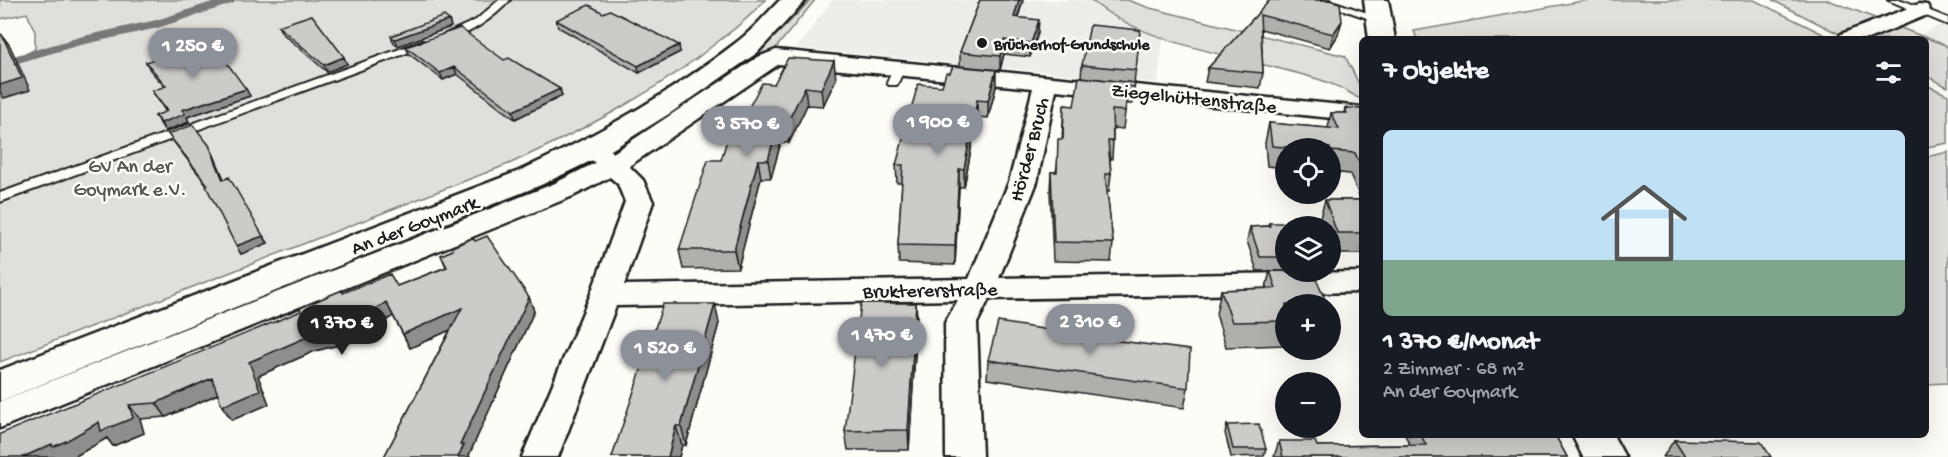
<!DOCTYPE html>
<html lang="de">
<head>
<meta charset="utf-8">
<style>
	body { margin:0; font-family:"Gochi Hand",sans-serif; background:#20242c; color:#f1f3f6; height:100vh; display:flex; flex-direction:column; font-size:22px; white-space:nowrap }
	* { box-sizing:border-box; margin:0 }
	p { font-size:20px; color:#9ea1a6 }
	.icon { flex:none; width:33px; height:33px; fill:none; stroke:currentColor; stroke-width:2; stroke-linecap:round; stroke-linejoin:round }
	.map { position:relative; flex:1; overflow:hidden }
	.panel { position:absolute; left:1359px; top:36px; width:570px; height:402px; display:flex; flex-direction:column; background:#171b24; border-radius:9px; box-shadow:0 6px 24px #0002 }
	.panel>* { flex:none }
	.buttons { position:absolute; left:1275px; top:138px; display:grid; gap:12px }
	.buttons a { display:grid; place-items:center; width:66px; height:66px; border-radius:50%; background:#171b24; box-shadow:0 6px 24px #0002; font-size:30px }
	.price { position:absolute; translate:-50% -51px; padding:0 14px; border-radius:21px; background:#8c9099; color:#fff; font-size:20px; line-height:39px; filter:drop-shadow(0 2px 3px #0008) }
	.price::after { content:''; position:absolute; left:50%; top:36px; width:18px; height:14px; margin-left:-9px; background:inherit; clip-path:polygon(0 0,100% 0,50% 100%) }
	.price.on { background:#222; color:#fff }
	ul { padding:0; list-style:none }
	li { display:grid; align-content:center; gap:12px; height:318px; padding:0 24px }
	li+li { border-top:2px solid #363941 }
	li span { display:grid; place-items:center; height:186px; border-radius:9px; color:#555 }
	li>.icon { margin-inline-start:auto }
	span .icon { width:108px; height:108px; fill:#fffc; stroke-width:1 }
	li b { font-size:26px }
	h2 { display:flex; justify-content:space-between; align-items:center; height:72px; padding:0 24px; font-size:26px }
	.map>svg:first-child { display:block }
	.built { fill:#eeede9 }
	.green { fill:#e0dfdb; stroke:#7e7e7c; stroke-width:1.5 }
	.lines { fill:none; stroke-linecap:round; stroke-linejoin:round }
	.stream { stroke:#797876; stroke-width:8 }
	.service-casing { stroke:#1c1c1c; stroke-width:4 }
	.minor-casing { stroke:#1c1c1c; stroke-width:5 }
	.tertiary-casing { stroke:#1c1c1c; stroke-width:5 }
	.secondary-casing { stroke:#1c1c1c; stroke-width:5 }
	.service { fill:#fdfcf7; fill-rule:evenodd }
	.minor { fill:#fdfcf7; fill-rule:evenodd }
	.tertiary { fill:#fdfcf7; fill-rule:evenodd }
	.secondary { fill:#fdfcf7; fill-rule:evenodd }
	.wall { fill:#afafac; stroke:#1c1c1c; stroke-width:1.5 }
	.shaded-wall { fill:#8f8e8c; stroke:#1c1c1c; stroke-width:1.5 }
	.building { fill:#cccbc8; stroke:#1c1c1c; stroke-width:1.5 }
	.poi-dot { fill:#1c1c1c; stroke:#fdfcf7; stroke-width:2 }
	.labels { text-anchor:middle; stroke-width:5; stroke-linejoin:round; paint-order:stroke }
	.far-poi-label { font-size:16px; font-weight:bold; fill:#1c1c1c; stroke:#fdfcf7; text-anchor:start }
	.street-label { font-size:20px; fill:#1c1c1c; stroke:#fdfcf7 }
	.park-label { font-size:20px; fill:#575655; stroke:#fdfcf7 }
</style>
</head>
<body>
<div class="map">
<svg width="1948" height="457" viewBox="0 0 1948 457">
	<rect width="100%" height="100%" fill="#fdfcf7"/>
	<filter id="ink" filterUnits="userSpaceOnUse"><feTurbulence type="fractalNoise" baseFrequency=".0167" numOctaves="2"/><feDisplacementMap in="SourceGraphic" scale="12" xChannelSelector="R" yChannelSelector="G"/><feConvolveMatrix kernelMatrix="1 2 1 2 8 2 1 2 1" color-interpolation-filters="sRGB"/></filter>
	<g filter="url(#ink)">
		<path class="built" d="M832 0H1091L1114 16 1163 39 1158 83 797 48Z
			M1948 21V65L1926 39H1912Z"/>
		<path class="green" d="M0 0H765C752 15 736 28 720 40 657 92 585 129 511 163L0 362V67L12 63 35 49V32L27 13 0 19Z
			M810 0H815L775 49 761 54 714 90 647 133 644 131C705 93 763 55 810 0Z
			M1091 0H1127L1150 8 1345 56 1362 90V96L1358 98C1335 82 1308 76 1281 69 1222 54 1137 40 1091 0Z
			M1588 0H1754L1833 39H1417L1414 31Z
			M1772 0H1828L1945 45 1948 48V87L1926 76V39H1849Z
			M1926 85 1948 95V143L1926 147Z
			M1948 152V383L1926 384V157Z"/>
		<g class="lines">
			<path class="stream" d="M0 64 80 41 157 24 231 0"/>
			<defs>
				<path id="service" d="M499 0H510C497 15 464 41 442 38L441 36 476 20Z
					M1314 0H1329L1382 18 1377 21 1373 20Z
					M1888 0H1902L1948 18V25Z
					M422 41 426 42V46L0 202V193Z
					M899 65 905 68 897 85H889L887 83 893 68Z"/>
				<path id="minor" d="M1919 4 1927 5 1930 10 1927 15 1868 39H1838L1841 34Z
					M776 50 1362 107V121L1056 90 1037 182 999 278 1362 272V292L989 299 977 323 982 457H946L945 323 958 300 616 306 558 457H522L590 296 625 202 618 184 610 177 573 196 0 428V401L553 184 595 163 585 153 589 147C599 145 605 146 613 153L758 57ZM779 64 1033 88 1009 182 969 279 624 285 653 202 643 180 629 166Z"/>
				<path id="tertiary" d="M1364 0H1388L1395 39H1369Z
					M1572 435H1613L1625 457H1583Z"/>
				<path id="secondary" d="M780 0H806L757 53 672 112 603 155 541 185 0 401V370L519 171C594 137 671 93 737 42 753 30 766 14 780 0Z"/>
			</defs>
			<use href="#service" class="service-casing"/>
			<use href="#minor" class="minor-casing"/>
			<use href="#tertiary" class="tertiary-casing"/>
			<use href="#secondary" class="secondary-casing"/>
			<use href="#service" class="service"/>
			<use href="#minor" class="minor"/>
			<use href="#tertiary" class="tertiary"/>
			<use href="#secondary" class="secondary"/>
		</g>
		<path class="wall" d="M980 0H1023L1018 18 1038 33 1030 57 1004 54 1000 70 960 66V52Z
			M1270 0 1338 35 1330 48 1261 29 1263 73 1260 88 1205 82 1208 68Z
			M449 20 451 27 398 46 394 43 391 36Z
			M556 20 680 52 639 73 558 27Z
			M278 26 347 64 327 72 282 33Z
			M1140 30 1134 83 1081 77 1082 65Z
			M406 47 504 60 560 89 562 96 515 119 457 74 443 80 409 54Z
			M146 62 246 89 250 96 187 117 189 122 165 131 155 116 166 112 152 91 165 87 150 70Z
			M836 79 823 106 807 105 789 143 781 142 771 178H761L738 268 683 269 679 250 721 160 743 118 774 84Z
			M1135 83 1132 104H1126L1123 129 1113 128V141L1112 159H1110L1111 174 1109 192H1107L1113 243 1111 262 1053 261 1050 190 1051 172H1056L1062 139 1064 105 1074 106Z
			M942 86 996 87 988 118 977 117 964 187H959L955 265 899 263 898 245 902 183H897L896 165Z
			M1345 108 1362 109V254H1331L1330 226H1321L1319 221 1325 200H1361L1350 174 1330 172V148H1286V168L1267 166 1265 143 1269 123 1328 128 1331 113H1344Z
			M168 134 213 153 224 179 268 243 241 254 207 185 173 141Z
			M1269 223 1286 226V271H1257L1247 241 1250 227 1268 226Z
			M475 241 529 297 534 311 469 455 384 457 450 330 410 348 393 316 358 340 315 351 258 376 269 404 232 420 222 406 218 394 166 417 140 419 144 433 113 446 107 438 74 457H0L301 311 343 293 397 286 446 267 441 255Z
			M1270 271 1286 304V345L1226 347 1216 314 1221 290 1266 288Z
			M916 303 917 322 909 450H848L845 431Z
			M1330 312 1334 319 1330 329Z
			M719 323 686 445H682L679 457H612Z
			M1075 334 1112 340 1188 388 1184 408 987 379 988 360Z
			M1227 425 1266 449 1264 456 1231 457 1225 433Z
			M1405 435H1555L1567 457H1274L1279 441 1317 446 1410 445Z
			M1674 440 1771 457H1663Z"/>
		<path class="shaded-wall" d="M1019 0H1023L1013 31 1014 17Z
			M449 20 451 27 398 46 395 39Z
			M1039 20 1038 33 1030 57 1031 43Z
			M1342 21 1338 35 1330 48 1333 34Z
			M2 35 10 46 30 90 4 98 0 92Z
			M1004 40V54L1000 70V56Z
			M679 45 680 52 639 73 638 66Z
			M344 57 347 64 327 72 324 65Z
			M834 61 836 79 823 106 821 89Z
			M454 67 457 74 443 80 440 73Z
			M996 70V87L988 118V101Z
			M805 87 807 105 789 143 786 125Z
			M246 89 250 96 187 117 189 122 165 131 161 123 182 110Z
			M560 89 562 96 515 119 513 111Z
			M977 100V117L964 187V169Z
			M778 124 781 142 771 178 768 160Z
			M209 145 213 153 227 187 223 180Z
			M758 160 761 178 738 268 734 250Z
			M959 169V187L955 265V246Z
			M263 236 268 243 241 254 236 246Z
			M529 297 534 311 469 455 470 457H458L460 445Z
			M386 302 393 316 358 340 315 351 258 376 269 404 232 420 222 406 249 362Z
			M916 303 917 322 909 450 908 430Z
			M715 304 719 323 686 445 681 426Z
			M462 308 468 322 410 348 403 334Z
			M212 378 222 392 166 417 156 403Z
			M129 405 140 419 144 433 113 446 107 438 74 457H23L52 444 99 422Z
			M676 426 682 445 679 457H668Z"/>
		<path class="building" d="M980 0H1019L1014 17 1039 20 1031 43 1004 40 1000 56 960 52Z
			M1270 0H1329L1340 3 1342 21 1333 34 1260 15 1263 73 1208 68Z
			M589 5 603 13 610 10 679 45 638 66 556 20Z
			M312 15 344 57 324 65 278 26Z
			M444 16 449 20 395 39 391 36Z
			M1090 25 1140 30 1136 70 1082 65Z
			M460 28 504 60 509 58 560 89 513 111 454 67 440 73 406 47Z
			M0 35H2L22 78 0 85Z
			M211 41 246 89 182 110 185 114 161 123 155 116 167 111 152 91 166 86 146 62Z
			M788 58 834 61 821 89 805 87 786 125 778 124 768 160H758L734 250H679L708 160H721L734 117 743 118 762 83 774 84Z
			M953 66 996 70 988 101 977 100 964 169H959L955 246 898 245 903 165H896L918 84 942 86 946 73H950Z
			M1079 77 1135 83 1134 87 1128 86 1125 111 1112 110 1113 141H1108L1111 174H1105L1113 243 1054 242 1051 172H1057L1058 139H1063L1064 105 1074 106Z
			M1345 108 1362 109V168L1355 153 1330 151V148H1300L1272 146 1269 123 1339 129 1331 113H1347Z
			M193 125 209 145 223 180 229 177 263 236 236 246 206 186 208 185 168 134Z
			M1325 200H1362V233H1337Z
			M1269 223H1311L1312 226H1286V257H1260L1250 227 1270 226Z
			M487 236 529 297 460 445H464L458 457H384L462 308 403 334 386 302 351 326 307 337 249 362 260 390 222 406 212 378 156 403 129 405 133 418 101 431 99 422 68 440 53 447 52 444 23 457H0V434L301 311 300 308 342 290 343 293 390 274 397 286 447 267 441 255 453 250 452 247 473 238 475 241Z
			M1270 271 1313 272 1327 304H1286V321L1232 322 1221 290 1276 288Z
			M861 303H916L908 430 845 431Z
			M663 304H715L681 426H676L668 457H612Z
			M1330 312 1334 319H1330Z
			M998 322 1075 334V330L1112 335V340L1190 350 1188 388 988 360Z
			M1259 424 1266 449H1233L1227 425Z
			M1421 435H1555L1567 457H1283L1279 441H1315L1317 446 1426 445Z
			M1674 440 1761 442 1771 457H1685Z"/>
	</g>
	<circle class="poi-dot" cx="982" cy="43" r="6"/>
	<g class="labels">
		<g class="far-poi-label">
			<text x="994" y="49">Brücherhof-Grundschule</text>
		</g>
		<g class="street-label">
			<text transform="translate(1194 97) rotate(6)" y="7">Ziegelhüttenstraße</text>
			<text transform="translate(1028 149) rotate(-75)" y="7">Hörder Bruch</text>
			<text transform="translate(414 224) rotate(-21)" y="7">An der Goymark</text>
			<text transform="translate(930 289) rotate(-1)" y="7">Bruktererstraße</text>
		</g>
		<g class="park-label">
			<text x="130" y="172">GV An der<tspan x="130" dy="23">Goymark e.V.</tspan></text>
		</g>
	</g>
</svg>
<div class="buttons">
<a><svg class="icon" aria-label="locate" viewBox="0 0 24 24"><circle cx="12" cy="12" r="6"/><path d="M12 2v4M12 18v4M2 12h4M18 12h4"/></svg></a>
<a><svg class="icon" aria-label="layers" viewBox="0 0 24 24"><path d="M12 4l9 5-9 5-9-5zM3 14l9 5 9-5"/></svg></a>
<a>+</a>
<a>−</a>
</div>
<b class="price" style="left:193px;top:79px">1 250 €</b>
<b class="price" style="left:938px;top:155px">1 900 €</b>
<b class="price" style="left:747px;top:157px">3 570 €</b>
<b class="price" style="left:1090px;top:355px">2 310 €</b>
<b class="price on" style="left:342px;top:356px">1 370 €</b>
<b class="price" style="left:882px;top:368px">1 470 €</b>
<b class="price" style="left:665px;top:381px">1 520 €</b>
<section class="panel">
<h2>7 Objekte<svg class="icon" aria-label="filters" viewBox="0 0 24 24"><path d="M4 7h16M4 17h16"/><circle cx="9" cy="7" r="2"/><circle cx="15" cy="17" r="2"/></svg></h2>
<ul>
<li><span style="background:linear-gradient(#bfe0f5 70%,#7fa58c 0)"><svg class="icon" aria-label="home" viewBox="0 0 24 24"><path d="M3 11l9-7 9 7M6 9v11h12V9"/></svg></span><div><b>1 370 €/Monat</b><p>2 Zimmer · 68 m²</p><p>An der Goymark</p></div></li>
</ul>
</section>
</div>
</body>
</html>
